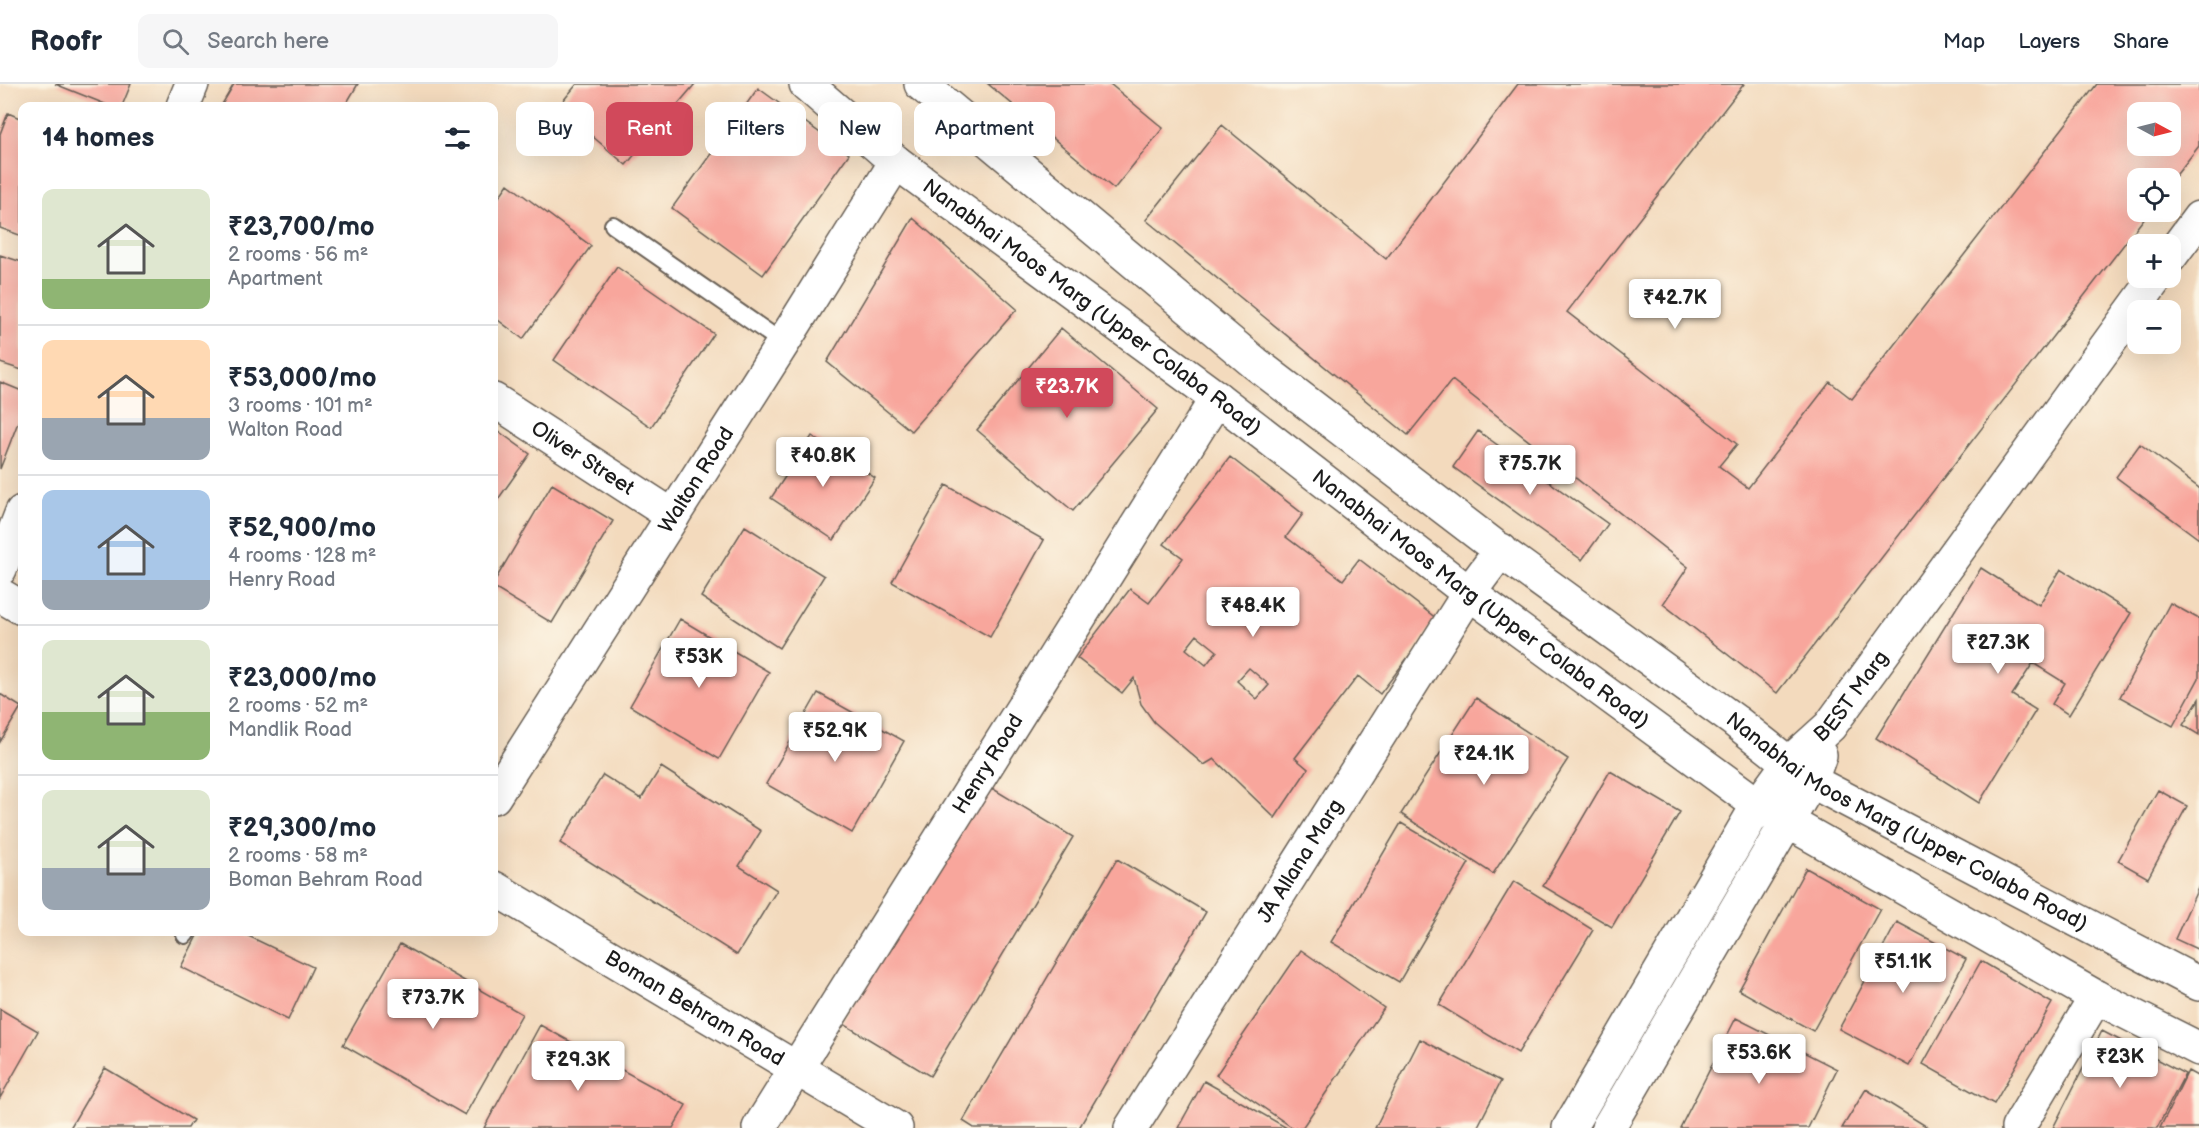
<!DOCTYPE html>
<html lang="en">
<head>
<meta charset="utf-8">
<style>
	body { margin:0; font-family:"Balsamiq Sans",sans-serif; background:#f6f6f7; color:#1f2937; height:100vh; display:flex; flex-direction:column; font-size:22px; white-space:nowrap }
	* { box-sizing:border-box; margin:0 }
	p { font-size:20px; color:#747a83 }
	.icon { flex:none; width:33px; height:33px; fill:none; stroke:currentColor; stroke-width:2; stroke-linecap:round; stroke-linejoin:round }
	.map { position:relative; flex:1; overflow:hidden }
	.sheet { position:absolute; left:18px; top:18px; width:480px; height:834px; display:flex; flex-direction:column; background:#fff; border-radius:12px; box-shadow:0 6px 24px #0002 }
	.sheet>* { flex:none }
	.banner { position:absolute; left:516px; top:18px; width:570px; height:54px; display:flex; gap:12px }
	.needle { width:39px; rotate:97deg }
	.buttons { position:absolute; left:2127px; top:18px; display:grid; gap:12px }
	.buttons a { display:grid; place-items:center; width:54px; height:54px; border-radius:12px; background:#fff; box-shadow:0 6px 24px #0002; font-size:30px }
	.price { position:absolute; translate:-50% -51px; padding:0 14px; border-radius:6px; background:#fff; color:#222; font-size:20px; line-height:39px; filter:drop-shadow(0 2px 3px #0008) }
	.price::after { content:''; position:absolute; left:50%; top:36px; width:18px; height:14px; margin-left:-9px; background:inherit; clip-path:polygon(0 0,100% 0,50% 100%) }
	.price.active { background:#d1495b; color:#fff }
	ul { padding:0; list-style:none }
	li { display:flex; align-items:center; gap:18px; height:150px; padding:0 24px }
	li+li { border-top:2px solid #e0e1e3 }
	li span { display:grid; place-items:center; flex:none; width:168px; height:120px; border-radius:12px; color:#555 }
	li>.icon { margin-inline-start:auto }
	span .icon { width:72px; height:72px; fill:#fffc; stroke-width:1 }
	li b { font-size:26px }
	h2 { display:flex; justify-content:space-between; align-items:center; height:72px; padding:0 24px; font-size:26px }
	.pill { padding:0 21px; border-radius:12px; background:#fff; box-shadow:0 6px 24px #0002; font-size:21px; line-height:54px }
	.pill.active { background:#d1495b; color:#fff }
	header { display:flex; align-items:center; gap:36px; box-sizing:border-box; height:84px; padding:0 30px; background:#fff; border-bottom:2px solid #e0e1e3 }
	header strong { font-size:28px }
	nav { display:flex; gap:33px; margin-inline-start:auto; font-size:21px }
	.search { width:420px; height:54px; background:#f6f6f7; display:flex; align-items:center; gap:15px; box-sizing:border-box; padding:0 21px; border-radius:12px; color:#747a83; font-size:22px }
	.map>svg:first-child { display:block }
	.building { fill:#f8a69c; fill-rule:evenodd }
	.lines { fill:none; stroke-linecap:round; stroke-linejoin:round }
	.service-casing { stroke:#675e54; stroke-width:20 }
	.minor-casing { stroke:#675e54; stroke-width:36 }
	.tertiary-casing { stroke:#675e54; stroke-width:36 }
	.secondary-casing { stroke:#675e54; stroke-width:36 }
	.service { stroke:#fff; stroke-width:16 }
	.minor { stroke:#fff; stroke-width:33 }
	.tertiary { stroke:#fff; stroke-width:33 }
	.secondary { stroke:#fff; stroke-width:33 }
	.labels { text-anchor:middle; stroke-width:6; stroke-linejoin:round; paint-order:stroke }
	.street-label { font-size:21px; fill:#1c1c1c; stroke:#fcf5e5 }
</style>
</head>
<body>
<header>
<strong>Roofr</strong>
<div class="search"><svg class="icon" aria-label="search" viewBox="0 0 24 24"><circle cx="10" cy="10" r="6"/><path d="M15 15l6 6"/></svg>Search here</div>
<nav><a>Map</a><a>Layers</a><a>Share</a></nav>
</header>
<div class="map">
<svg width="2199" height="1044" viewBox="0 0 2199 1044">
	<rect width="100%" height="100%" fill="#fcf5e5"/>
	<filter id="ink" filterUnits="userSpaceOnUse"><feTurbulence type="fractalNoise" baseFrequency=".0167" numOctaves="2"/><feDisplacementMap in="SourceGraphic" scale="12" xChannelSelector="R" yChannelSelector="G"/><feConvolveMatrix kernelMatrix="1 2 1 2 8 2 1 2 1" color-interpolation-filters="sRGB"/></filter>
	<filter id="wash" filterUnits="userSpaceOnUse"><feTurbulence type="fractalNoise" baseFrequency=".008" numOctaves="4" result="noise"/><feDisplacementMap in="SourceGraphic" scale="24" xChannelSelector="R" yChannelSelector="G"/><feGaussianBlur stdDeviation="1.35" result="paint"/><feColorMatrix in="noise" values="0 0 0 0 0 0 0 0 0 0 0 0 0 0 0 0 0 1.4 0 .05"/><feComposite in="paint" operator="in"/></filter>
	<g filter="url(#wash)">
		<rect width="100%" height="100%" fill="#f3dabd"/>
		<g id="blocks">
			<path class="building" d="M55 0H131L122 22H110Z
				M234 0H358L345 22H221Z
				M577 0H695L626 81 558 23Z
				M988 0H1110L1163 44 1114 105Z
				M1518 0H1744L1567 228 1737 360 1719 382 1748 404 1830 298 1852 315 2097 0H2199V62L2170 99V94H2138V128H2149L1777 609 1663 520 1688 483 1452 296 1408 351 1146 136 1222 41 1386 175ZM2138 28H2170V62H2138Z
				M758 4 849 70 763 191 672 124Z
				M8 29 22 35V152L0 144V50Z
				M508 100 591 162 523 255 494 233V120Z
				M913 134 1017 225 911 347 827 278Z
				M0 171 22 178V286L0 279Z
				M617 183 714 250 651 343 554 276Z
				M1061 244 1158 325 1073 427 977 346Z
				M0 298 22 307V328L0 385Z
				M494 344 530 370 494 421Z
				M1478 347 1608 440 1582 476 1453 383Z
				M812 352 875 394 834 456 771 414Z
				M2140 360 2199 404V455L2116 393Z
				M1230 373 1303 430 1286 453 1343 496 1359 475 1437 535 1380 610 1358 592 1295 674 1308 685 1275 734 1214 675 1204 681 1154 638 1141 620 1134 594 1122 609 1077 574 1130 505 1149 519 1183 474 1164 460ZM1197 551 1217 567 1206 581 1186 565ZM1249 584 1269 601 1257 615 1237 597Z
				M552 400 613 437 552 539 494 504V498Z
				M946 401 1044 456 990 553 892 498Z
				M745 442 824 492 779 564 701 513Z
				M1981 484 2039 521 2061 485 2131 529 2069 631 2052 620 2065 599 2033 579 2012 611 2036 626 1979 719 1876 654Z
				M2170 519 2199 535V594L2173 642 2120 613Z
				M680 535 769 588 719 675 630 622Z
				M818 609 904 657 852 749 766 700Z
				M0 610 21 623 0 658Z
				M1476 614 1568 675 1493 790 1401 730Z
				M2199 615V651L2183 641Z
				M661 683 761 747 739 782 777 806 737 871 560 759 603 691 641 715Z
				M1610 687 1680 728 1612 843 1543 802Z
				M985 700 1073 753 930 992 842 939Z
				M2158 706 2187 722 2148 794 2118 777Z
				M1401 739 1469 779 1399 898 1331 858Z
				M1117 775 1206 828 1079 1044H974L963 1037Z
				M1806 784 1880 825 1813 947 1739 906Z
				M1514 797 1593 846 1518 969 1439 921Z
				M2199 802V866L2175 855Z
				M1897 838 1966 875 1909 982 1839 945Z
				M199 848H240L313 883 288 936 181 883Z
				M400 860 522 930 465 1031 343 961Z
				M1301 866 1384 924 1302 1044H1293L1216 991Z
				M1981 877 2052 919 1994 1020 1923 980Z
				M0 925 38 947 0 1014Z
				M1736 934 1837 985 1808 1044H1680Z
				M540 941 686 1021 673 1044H484Z
				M2102 947 2185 990 2157 1044H2053Z
				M1420 955 1501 997 1477 1044H1375Z
				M105 984 193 1036 188 1044H70Z
				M2188 987 2199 993V1044H2160Z
				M1204 997 1287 1044H1178Z
				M1866 1005 1929 1044H1842Z"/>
		</g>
	</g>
	<g filter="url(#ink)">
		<use href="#blocks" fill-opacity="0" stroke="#675e54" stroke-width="1.5"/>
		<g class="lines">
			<defs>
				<path id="service" d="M613 141 783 259
					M185 851 187 848"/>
				<g id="minor">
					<path d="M183 22 192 0"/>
					<path id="s1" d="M494 316 673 432"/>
					<path d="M0 485 22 428"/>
					<path d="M0 511 22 524"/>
					<path id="s2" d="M494 713 783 259 896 78"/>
					<path id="s3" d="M494 804 896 1044"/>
					<path id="s4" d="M759 1044 1217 314"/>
					<path id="s5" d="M1131 1044 1469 509 1501 466"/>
					<path d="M2018 1044 2096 913"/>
				</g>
				<g id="tertiary">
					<path d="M2170 173 2199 134"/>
					<path id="s6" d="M1569 1044 1758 721 1788 680 1830 642 2156 194"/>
					<path d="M1608 1044 1811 697 1820 671"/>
				</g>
				<g id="secondary">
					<path id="s7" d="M806 0 896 78 1217 314 1469 509 1758 721 2096 913 2199 965"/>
					<path id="s8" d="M921 0 1255 279 1506 471 1735 637 1811 697 2199 900"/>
				</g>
			</defs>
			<use href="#service" class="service-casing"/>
			<use href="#minor" class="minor-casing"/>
			<use href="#tertiary" class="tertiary-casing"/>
			<use href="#secondary" class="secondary-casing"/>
			<use href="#service" class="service"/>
			<use href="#minor" class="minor"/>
			<use href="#tertiary" class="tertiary"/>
			<use href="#secondary" class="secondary"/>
		</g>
	</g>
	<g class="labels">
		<g class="street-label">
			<text dy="7" stroke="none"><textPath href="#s7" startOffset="363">Nanabhai Moos Marg (Upper Colaba Road)</textPath></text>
			<text dy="7" stroke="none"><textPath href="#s1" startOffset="106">Oliver Street</textPath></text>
			<text dy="7" stroke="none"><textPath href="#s2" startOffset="376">Walton Road</textPath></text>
			<text dy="7" stroke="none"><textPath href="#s7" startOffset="849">Nanabhai Moos Marg (Upper Colaba Road)</textPath></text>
			<text dy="7" stroke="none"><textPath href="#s6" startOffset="518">BEST Marg</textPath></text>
			<text dy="7" stroke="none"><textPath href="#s4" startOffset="430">Henry Road</textPath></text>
			<text dy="7" stroke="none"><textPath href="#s8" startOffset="1234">Nanabhai Moos Marg (Upper Colaba Road)</textPath></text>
			<text dy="7" stroke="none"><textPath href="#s5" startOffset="316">JA Allana Marg</textPath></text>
			<text dy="7" stroke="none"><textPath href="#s3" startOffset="234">Boman Behram Road</textPath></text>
		</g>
	</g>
</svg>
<div class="buttons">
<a><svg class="needle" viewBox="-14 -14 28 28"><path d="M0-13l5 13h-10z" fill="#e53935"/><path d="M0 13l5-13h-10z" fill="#747a83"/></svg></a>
<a><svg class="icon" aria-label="locate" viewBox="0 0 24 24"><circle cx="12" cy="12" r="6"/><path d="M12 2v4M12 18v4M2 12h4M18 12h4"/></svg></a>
<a>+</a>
<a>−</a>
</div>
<b class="price" style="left:1675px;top:246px">₹42.7K</b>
<b class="price active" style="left:1067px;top:335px">₹23.7K</b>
<b class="price" style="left:823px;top:404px">₹40.8K</b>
<b class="price" style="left:1530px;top:412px">₹75.7K</b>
<b class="price" style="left:1253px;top:554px">₹48.4K</b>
<b class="price" style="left:1998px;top:591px">₹27.3K</b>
<b class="price" style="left:699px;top:605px">₹53K</b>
<b class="price" style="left:835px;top:679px">₹52.9K</b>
<b class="price" style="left:1484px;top:702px">₹24.1K</b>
<b class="price" style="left:1903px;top:910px">₹51.1K</b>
<b class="price" style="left:433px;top:946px">₹73.7K</b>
<b class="price" style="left:1759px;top:1001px">₹53.6K</b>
<b class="price" style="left:2120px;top:1005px">₹23K</b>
<b class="price" style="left:578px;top:1008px">₹29.3K</b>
<div class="banner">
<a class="pill">Buy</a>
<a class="pill active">Rent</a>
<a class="pill">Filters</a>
<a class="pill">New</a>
<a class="pill">Apartment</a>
</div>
<section class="sheet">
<h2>14 homes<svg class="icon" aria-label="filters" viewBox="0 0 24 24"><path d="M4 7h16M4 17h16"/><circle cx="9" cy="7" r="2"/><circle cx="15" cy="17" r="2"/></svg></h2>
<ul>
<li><span style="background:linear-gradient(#dfe7d0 75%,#8fb573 0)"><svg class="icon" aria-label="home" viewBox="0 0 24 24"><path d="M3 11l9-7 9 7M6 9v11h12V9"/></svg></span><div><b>₹23,700/mo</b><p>2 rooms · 56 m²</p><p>Apartment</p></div></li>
<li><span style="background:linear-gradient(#ffd9b3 65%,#9aa5b1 0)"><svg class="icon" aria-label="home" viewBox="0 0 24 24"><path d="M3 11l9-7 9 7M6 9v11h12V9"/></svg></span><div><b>₹53,000/mo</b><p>3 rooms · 101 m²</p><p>Walton Road</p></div></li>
<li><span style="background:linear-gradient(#a9c7e8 75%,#9aa5b1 0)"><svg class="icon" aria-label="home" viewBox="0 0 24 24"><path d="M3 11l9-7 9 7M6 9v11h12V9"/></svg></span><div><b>₹52,900/mo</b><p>4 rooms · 128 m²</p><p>Henry Road</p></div></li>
<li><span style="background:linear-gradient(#dfe7d0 60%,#8fb573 0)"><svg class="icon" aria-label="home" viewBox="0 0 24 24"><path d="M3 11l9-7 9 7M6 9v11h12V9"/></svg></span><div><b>₹23,000/mo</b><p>2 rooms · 52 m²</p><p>Mandlik Road</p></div></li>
<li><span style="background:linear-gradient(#dfe7d0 65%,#9aa5b1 0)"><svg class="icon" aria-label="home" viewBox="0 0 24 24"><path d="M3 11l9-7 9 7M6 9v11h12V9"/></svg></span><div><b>₹29,300/mo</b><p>2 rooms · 58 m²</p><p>Boman Behram Road</p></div></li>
</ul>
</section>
</div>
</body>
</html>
